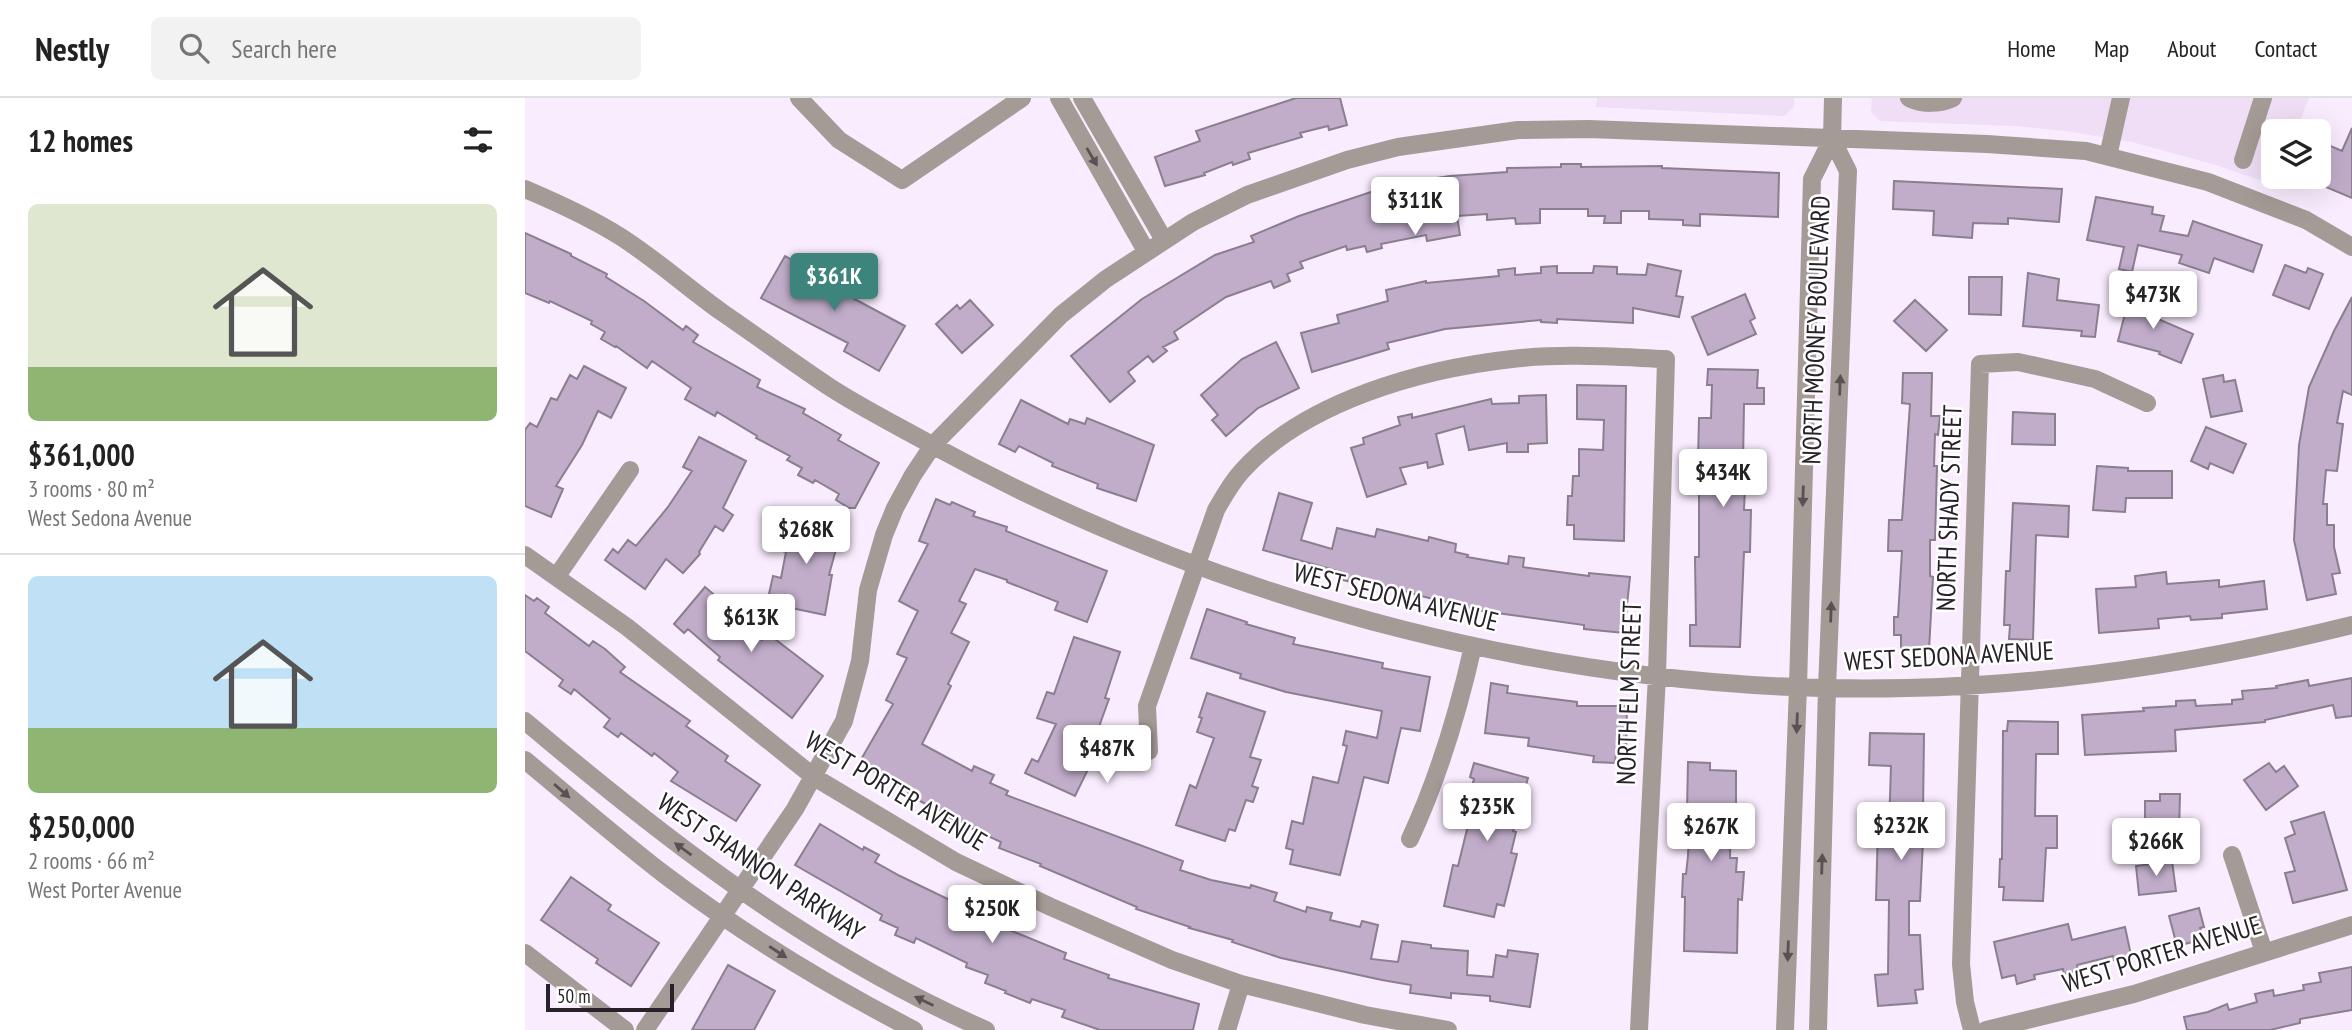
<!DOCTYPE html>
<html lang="en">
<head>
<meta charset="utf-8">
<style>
	body { margin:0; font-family:"PT Sans Narrow",sans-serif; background:#f2f2f2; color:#222; height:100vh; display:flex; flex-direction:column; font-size:26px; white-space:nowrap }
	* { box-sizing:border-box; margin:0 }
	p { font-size:23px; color:#767676 }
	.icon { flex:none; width:38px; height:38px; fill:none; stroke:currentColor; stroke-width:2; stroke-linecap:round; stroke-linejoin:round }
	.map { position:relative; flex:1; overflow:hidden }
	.drawer { display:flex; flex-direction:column; background:#fff; width:525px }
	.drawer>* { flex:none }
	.tools { position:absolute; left:1736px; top:21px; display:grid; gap:14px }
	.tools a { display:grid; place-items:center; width:70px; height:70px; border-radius:10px; background:#fff; box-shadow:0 7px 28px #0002; font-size:35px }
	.scale { position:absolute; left:21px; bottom:18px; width:128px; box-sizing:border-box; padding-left:7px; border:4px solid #272229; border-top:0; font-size:19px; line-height:24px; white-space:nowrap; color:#272229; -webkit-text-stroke:5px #fff; paint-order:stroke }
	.price { position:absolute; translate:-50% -60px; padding:0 16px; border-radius:7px; background:#fff; color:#222; font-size:23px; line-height:46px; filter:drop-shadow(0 2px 4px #0008) }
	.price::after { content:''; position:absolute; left:50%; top:42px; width:21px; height:16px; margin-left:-10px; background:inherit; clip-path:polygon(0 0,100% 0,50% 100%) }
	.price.on { background:#3d847d; color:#fff }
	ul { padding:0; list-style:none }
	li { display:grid; align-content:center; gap:14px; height:371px; padding:0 28px }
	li+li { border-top:2px solid #e0e0e0 }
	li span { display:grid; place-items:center; height:217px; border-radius:10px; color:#555 }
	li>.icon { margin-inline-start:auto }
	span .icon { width:126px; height:126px; fill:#fffc; stroke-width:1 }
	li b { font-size:30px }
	h2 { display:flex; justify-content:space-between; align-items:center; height:84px; padding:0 28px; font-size:30px }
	header { display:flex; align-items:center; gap:42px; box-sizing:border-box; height:98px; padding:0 35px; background:#fff; border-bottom:2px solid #e0e0e0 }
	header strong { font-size:33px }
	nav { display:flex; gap:38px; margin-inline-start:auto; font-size:24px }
	.search { width:490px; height:63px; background:#f2f2f2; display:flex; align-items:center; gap:18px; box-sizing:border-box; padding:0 24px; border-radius:10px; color:#767676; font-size:26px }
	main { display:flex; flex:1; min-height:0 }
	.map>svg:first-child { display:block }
	.built { fill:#efdef6 }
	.building { fill:#c1adca; stroke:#8a7f8f; stroke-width:2 }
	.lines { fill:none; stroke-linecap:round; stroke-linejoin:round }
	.minor { stroke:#a49b96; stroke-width:18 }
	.oneway { fill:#595255 }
	.labels { text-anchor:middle; stroke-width:5; stroke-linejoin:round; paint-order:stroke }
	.street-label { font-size:26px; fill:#272229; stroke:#fff }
</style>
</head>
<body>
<header>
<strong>Nestly</strong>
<div class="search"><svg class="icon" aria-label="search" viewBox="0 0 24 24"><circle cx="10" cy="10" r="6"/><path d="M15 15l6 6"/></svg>Search here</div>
<nav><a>Home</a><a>Map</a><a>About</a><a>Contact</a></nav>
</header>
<main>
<section class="drawer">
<h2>12 homes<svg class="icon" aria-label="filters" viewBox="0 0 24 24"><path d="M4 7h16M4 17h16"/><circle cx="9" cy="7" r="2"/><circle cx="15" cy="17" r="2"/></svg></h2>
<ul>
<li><span style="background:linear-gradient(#dfe7d0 75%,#8fb573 0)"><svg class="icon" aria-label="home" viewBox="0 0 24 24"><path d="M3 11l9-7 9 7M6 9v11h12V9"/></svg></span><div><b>$361,000</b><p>3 rooms · 80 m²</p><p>West Sedona Avenue</p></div></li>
<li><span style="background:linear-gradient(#bfe0f5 70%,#8fb573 0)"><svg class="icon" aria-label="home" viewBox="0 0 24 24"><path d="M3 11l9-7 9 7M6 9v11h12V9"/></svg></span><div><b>$250,000</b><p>2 rooms · 66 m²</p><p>West Porter Avenue</p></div></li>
</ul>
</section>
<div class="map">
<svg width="1827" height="932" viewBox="0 0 1827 932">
	<rect width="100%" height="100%" fill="#f9ecfe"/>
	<path class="built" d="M1072 0H1269V9L1259 18 1071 9Z
		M1347 0H1784L1771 33H1748V79H1752L1749 87 1691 67 1607 44 1541 33 1490 28 1355 23 1346 14Z"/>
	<path class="building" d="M771 0H815L822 27 804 32 803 28 775 35 777 39 723 55 725 61 708 67 707 64 679 75 680 77 640 88 630 59 675 43 671 33Z
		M1827 30V100L1794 86V43L1817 53Z
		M1036 66H1056V69L1137 68V70L1254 75 1253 119 1175 116V128L1158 127V122L1124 121V113H1096V125H1079L1080 118H1063V111H1015V125L991 126 990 120 962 122V116L932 118 935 137 902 143 901 137 856 146 857 150 842 154 840 148 822 152 821 148 775 164 778 170 762 176 765 183 749 190 746 183 701 199 649 234 653 241 638 249 642 253 628 264 623 258 603 274 610 283 585 304 546 258 617 201 690 157 729 144 726 138 774 118 852 92 892 83 925 78 982 74V70L1036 69Z
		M1369 83 1537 91 1534 124 1483 120V126L1448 125 1447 140 1408 137 1409 113 1368 111Z
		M1571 99 1628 109 1627 116 1639 118 1635 133 1663 138 1668 123 1737 147 1728 174 1689 160 1684 175 1654 165 1657 157 1613 147 1607 174 1594 171 1599 149 1562 142Z
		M0 135 46 156V158L82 176 81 179 119 203 158 232 161 228 173 237 168 244 235 282 232 289 280 311 278 315 316 337 313 342 354 365 330 410H324L311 402 314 396 290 382 288 385 273 377 277 370 262 362 265 358 231 340 232 338 192 314 190 318 160 301 166 290 127 263 122 270 91 248 90 249 76 241 80 234 66 226 67 223 25 203 24 205 0 195Z
		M260 158 296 178 294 182 380 228 354 273 319 253 323 245 236 200Z
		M1123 166 1156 173 1151 198 1158 199 1154 219 1108 210V225L1032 221V225L1016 224V222L920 231 862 245 864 251 787 274 776 235 814 225 812 217 863 203 861 192 901 183V185L974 178 973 172 990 170V177L1016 175V169L1032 168V175H1068L1069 168 1092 169V176L1121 177Z
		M1760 167 1781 175 1783 170 1798 176 1784 211 1748 197Z
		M1503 175 1534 181 1532 202 1574 207 1570 239 1556 238 1557 233 1498 228Z
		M1444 179H1477L1476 217 1444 216Z
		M1220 196 1230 220 1225 223 1231 236 1183 257 1167 219Z
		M1827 199V297L1818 293 1812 325 1818 326 1812 373 1801 372 1798 406H1802V427H1809V449L1815 475 1807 476 1811 496 1782 502 1769 442 1774 347 1784 289 1809 233Z
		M1604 200 1636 208 1633 221 1668 236 1656 265 1634 256 1635 254 1593 243Z
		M445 202 468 227 437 255 411 226 432 207 435 211Z
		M1390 202 1422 232 1401 253 1369 223Z
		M751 244 774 290 733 310 701 338 687 322 693 317 676 297 717 261Z
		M59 268 101 290 86 320 73 313 57 347 31 388 38 391 26 419 0 408V332L5 325 12 329 26 300 32 302 45 277 52 281Z
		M1183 271 1233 272 1232 290H1239V306H1219L1218 366H1221L1219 412H1226L1225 454H1219L1215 549 1165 548V527H1171L1170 459H1174V386H1170V364H1173L1174 320H1186L1187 287H1182Z
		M1378 275H1407L1406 318H1415L1413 337 1410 336 1409 368H1412L1410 442H1405V478L1408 479 1404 552 1376 551V537H1369V519H1373L1377 453H1363L1364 422H1377L1385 306 1377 305Z
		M1698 277 1699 284 1710 282 1717 313 1686 319 1678 281Z
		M1052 287 1101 288 1099 443 1049 441V427H1042L1043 398H1047L1048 378H1054V351L1078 352 1079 322 1052 321Z
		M1021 297 1022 345 1003 346V354H982V345L944 352 939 328 911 336 918 366 903 370 902 364 875 370 881 386 842 399 826 350 839 346 838 340 875 327 873 319 887 316V320L966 301 967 306 994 305V298Z
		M496 302 543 326 545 321 560 326 562 320 629 347 611 403 572 390 573 386 527 368 528 365 494 348 490 354 474 346Z
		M1488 314 1530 316V347L1487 346Z
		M1681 329 1721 346 1708 375 1685 365 1683 371 1666 363Z
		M174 339 221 363 198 410 208 417 198 433 190 428 174 454 175 456 158 475 141 461 120 491 80 462 88 451 93 455 103 442 111 448 143 409 167 373 158 369Z
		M1572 368 1603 370V373H1647V400H1601L1600 414 1568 412Z
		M754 395 787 405 776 442 807 451 812 430 850 439 852 431 903 443 904 439 931 446 930 454 943 457 942 459 983 466 984 458 999 460 998 469 1064 478V475L1105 479 1099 535 1059 531V527L950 512 831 481 830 485 814 481 816 474 738 452Z
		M411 401 425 407 427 404 450 414 448 418 482 429 481 433 582 473 562 524 530 512 533 504 482 484V482L450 471 434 503 441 506 426 535 444 544 423 586 426 588 397 646 447 673 449 668 469 677 465 685 483 693 481 697 658 763 655 772 686 782 725 790 726 787 752 795 749 803 781 814 782 809 807 815 805 822 835 829 837 823 853 827 846 861 873 864 877 843 906 847V850L943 853 942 877 968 879 971 857 982 859 983 852 1013 856 1005 909 965 903V898L926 895V900L885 895 886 887 857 882 756 860 707 844 708 842 664 830 665 829 611 811 612 809 515 768 516 766 474 750 476 744 437 726 382 696 384 694 334 665 368 606 361 602 382 560 372 556 393 513 374 503 403 446 394 443Z
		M1488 405 1544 408 1543 439 1511 437 1508 542 1484 541 1485 527H1479L1481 473H1485Z
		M268 416 317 429 304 477H307L300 517 242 505 248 478 256 480 261 454 258 453Z
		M1641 474 1642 486 1694 482V489L1739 483 1742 511 1697 516V520L1666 522 1665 518 1633 521 1634 530 1574 535 1571 491 1611 489 1610 478Z
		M180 489 206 511 203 514 237 542 242 535 298 578 267 620 193 562 195 559 163 531 159 535 149 526Z
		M0 497 9 503 12 500 24 509 20 515 64 548 68 543 80 551 100 569 95 574 165 623 161 628 203 658 200 663 235 687 211 723 146 683 153 674 129 655 127 658 96 635 93 639 79 629 85 621 49 591 46 596 34 588 38 582 0 553Z
		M682 511 722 524 721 526 770 540 768 546 858 565 857 570 905 579 895 633 876 630 863 685 839 679 815 777 765 766 768 752 761 750 767 723 778 726 788 679 813 685 822 648 818 647 821 633 852 640 857 613 761 594 715 580 716 576 666 560Z
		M549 539 595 554 580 600 584 601 563 659 568 661 550 698 500 675 507 661 513 664 531 626 512 620 522 594 529 596Z
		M1827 580V618L1811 620 1808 607 1740 622V624L1650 632 1651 653 1560 657 1557 617 1619 613 1618 610 1651 608V603L1670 602 1671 608 1707 606V602L1718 601 1717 593 1752 590 1751 588 1783 582 1784 588Z
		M966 585 983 588 982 595 1052 604V608H1102L1101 655H1091L1090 665 1068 664 1069 658 1003 648 1004 640 960 635Z
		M682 595 740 614 725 659 736 662 727 688 733 690 728 704 721 702 710 733 704 731 700 743 651 727 665 687 671 690 689 640 672 634 677 620 674 619Z
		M1483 623 1533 624V656H1511L1510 718H1532V750H1521L1518 803 1478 802 1479 789H1474L1475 761H1477L1478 633H1482Z
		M1345 635 1399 636 1398 715H1395L1393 743H1398L1395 803H1384V837H1395L1398 891 1390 892 1392 905 1353 908 1350 877 1363 876 1364 802H1351L1353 728 1364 729 1366 668 1344 667Z
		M1163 664 1185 665V672L1211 673V706H1206L1205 760H1212L1211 774H1219L1217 802 1213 801 1212 855 1159 853 1160 799H1157L1158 776H1161L1163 758 1164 728H1156L1157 712 1162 713Z
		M949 665 1003 680 988 733 991 734 986 755 992 756 979 808 972 806 969 819 919 808 928 767 933 768 948 707 942 706 949 681 945 679Z
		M1744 665 1751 674 1759 668 1773 688 1741 712 1719 682Z
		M1635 696H1655L1654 736 1620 735V703H1635Z
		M1799 714 1822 792 1768 805 1760 775 1770 773 1760 740 1770 736 1766 724Z
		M295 726 338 752 339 749 354 757 350 764 375 778 456 817 455 820 541 855 539 861 584 877 583 880 674 906 668 932H575L537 919 540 912 507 901 505 905 480 895 481 893 460 885 463 877 441 869 442 865 391 840 389 845 370 837 373 830 355 822 357 817 270 767Z
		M1647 763 1651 793 1614 797 1611 768Z
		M46 779 86 807 83 812 134 845 106 888 71 865 73 861 16 822Z
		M1674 810 1679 829 1675 830 1679 841 1652 848 1644 818Z
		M1543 826 1547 842 1600 829 1606 857 1589 862 1588 858 1552 867 1553 873 1539 876 1538 871 1509 877 1510 881 1492 886 1490 877 1477 880 1469 844Z
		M203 867 250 893 229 932H167Z
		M1827 869V912L1775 921V925L1745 932H1662L1659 919 1683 914 1702 906 1704 912 1732 904 1730 896 1748 892 1749 898 1779 892 1778 887 1796 884 1794 875Z"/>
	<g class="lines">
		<path class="minor" d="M274 0 314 42 377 82 497 0
			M534 0 621 153
			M557 0 639 142
			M1384 0C1396 7 1415 6 1428 0
			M1583 58 1596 0
			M1718 62 1738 0
			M0 91C33 105 66 120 96 139 132 162 164 191 198 215 233 239 267 264 303 288 335 309 371 327 405 346 699 507 1046 598 1382 590 1532 587 1682 563 1827 527
			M0 457 102 529 289 679 431 764 526 809 647 862 716 886 840 917 923 932
			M32 478 105 372
			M0 623C143 744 288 856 461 932
			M624 653 622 608 691 412C699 398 706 385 717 373 780 303 897 271 987 261 1038 255 1090 259 1141 261L1132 577 1114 932
			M0 662C46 700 92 740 140 777 218 836 302 887 389 932
			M885 741C914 678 933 615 948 548
			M1707 757 1739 854
			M0 855 100 932
			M120 932 270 711 319 623 335 563 343 492 359 437 370 410 388 377 408 347 536 217 581 181 668 124 722 97 822 62 873 49 993 32 1064 31 1462 46 1561 53 1683 84 1781 122 1827 149
			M702 932 716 886
			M1260 932 1273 589 1287 81 1307 41 1308 0
			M1293 932 1302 590 1323 73 1307 41
			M1447 932 1440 904 1436 866 1455 266 1493 264 1570 281 1622 305
			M1461 932 1609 896 1827 827"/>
	</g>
	<defs><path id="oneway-solid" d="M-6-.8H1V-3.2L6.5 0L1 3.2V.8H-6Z" transform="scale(1.75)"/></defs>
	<g class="oneway">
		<use href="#oneway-solid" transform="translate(567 59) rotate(60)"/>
		<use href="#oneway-solid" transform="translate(1315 287) rotate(-88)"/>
		<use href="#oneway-solid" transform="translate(1278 398) rotate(92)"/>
		<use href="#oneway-solid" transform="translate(1306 514) rotate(-88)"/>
		<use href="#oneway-solid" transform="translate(1272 625) rotate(92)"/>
		<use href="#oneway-solid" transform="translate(37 693) rotate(41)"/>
		<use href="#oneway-solid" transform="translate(158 751) rotate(-144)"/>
		<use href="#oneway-solid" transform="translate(1297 766) rotate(-88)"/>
		<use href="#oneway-solid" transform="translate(1263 853) rotate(92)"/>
		<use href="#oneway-solid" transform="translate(253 854) rotate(33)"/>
		<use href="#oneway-solid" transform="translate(399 903) rotate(-154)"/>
	</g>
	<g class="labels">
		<g class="street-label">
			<text transform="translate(1291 232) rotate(-88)" y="9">NORTH MOONEY BOULEVARD</text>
			<text transform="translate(1424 410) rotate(-88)" y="9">NORTH SHADY STREET</text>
			<text transform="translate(871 499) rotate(14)" y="9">WEST SEDONA AVENUE</text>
			<text transform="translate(1424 558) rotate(-3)" y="9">WEST SEDONA AVENUE</text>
			<text transform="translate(1104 595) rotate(-88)" y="9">NORTH ELM STREET</text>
			<text transform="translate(371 693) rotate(31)" y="9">WEST PORTER AVENUE</text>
			<text transform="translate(236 769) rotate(34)" y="9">WEST SHANNON PARKWAY</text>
			<text transform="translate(1637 856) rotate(-17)" y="9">WEST PORTER AVENUE</text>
		</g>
	</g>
</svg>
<div class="tools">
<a><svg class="icon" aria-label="layers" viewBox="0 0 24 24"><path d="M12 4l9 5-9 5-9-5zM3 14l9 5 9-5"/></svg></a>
</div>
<div class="scale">50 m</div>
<b class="price" style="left:890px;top:139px">$311K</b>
<b class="price on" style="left:309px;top:215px">$361K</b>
<b class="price" style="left:1628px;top:233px">$473K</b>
<b class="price" style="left:1198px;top:411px">$434K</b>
<b class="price" style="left:281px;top:468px">$268K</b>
<b class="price" style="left:226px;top:556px">$613K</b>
<b class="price" style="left:582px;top:687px">$487K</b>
<b class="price" style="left:962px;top:745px">$235K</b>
<b class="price" style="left:1376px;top:764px">$232K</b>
<b class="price" style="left:1186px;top:765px">$267K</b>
<b class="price" style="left:1631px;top:780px">$266K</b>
<b class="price" style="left:467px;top:847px">$250K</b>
</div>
</main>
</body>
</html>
